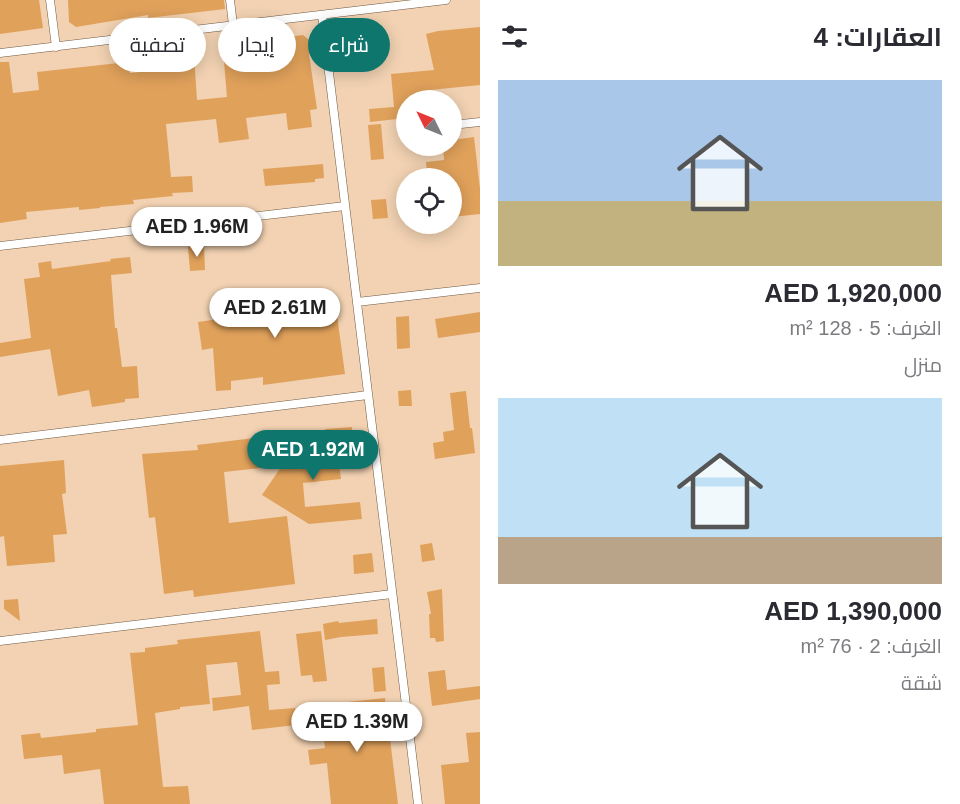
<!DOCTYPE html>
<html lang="ar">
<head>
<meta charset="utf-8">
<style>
	body { margin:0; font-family:Helvetica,Cairo,sans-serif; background:#f7f7f7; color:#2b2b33; direction:rtl; height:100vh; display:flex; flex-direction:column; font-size:22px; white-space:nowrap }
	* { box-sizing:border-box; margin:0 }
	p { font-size:20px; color:#7c7c81 }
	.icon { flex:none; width:33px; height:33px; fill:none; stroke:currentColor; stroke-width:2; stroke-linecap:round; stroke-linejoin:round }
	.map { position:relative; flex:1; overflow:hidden; direction:ltr }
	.side { display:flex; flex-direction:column; background:#fff; width:480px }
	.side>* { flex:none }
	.guide { position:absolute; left:18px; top:18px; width:372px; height:54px; direction:rtl; display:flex; gap:12px }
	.needle { width:39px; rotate:313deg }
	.controls { position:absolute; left:396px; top:90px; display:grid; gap:12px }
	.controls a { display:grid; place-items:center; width:66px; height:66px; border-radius:50%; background:#fff; box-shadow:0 3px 15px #0003; font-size:30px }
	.price { position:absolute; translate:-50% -51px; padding:0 14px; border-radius:21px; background:#fff; color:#222; font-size:20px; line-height:39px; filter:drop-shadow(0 2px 3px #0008) }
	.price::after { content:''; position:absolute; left:50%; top:36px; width:18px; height:14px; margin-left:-9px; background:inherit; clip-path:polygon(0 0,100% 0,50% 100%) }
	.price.active { background:#0f766e; color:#fff }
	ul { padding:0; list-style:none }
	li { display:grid; align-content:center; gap:12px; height:318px; padding:0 18px }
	li span { display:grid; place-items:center; height:186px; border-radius:0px; color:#555 }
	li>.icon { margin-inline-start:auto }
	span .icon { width:108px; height:108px; fill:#fffc; stroke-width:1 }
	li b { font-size:26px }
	h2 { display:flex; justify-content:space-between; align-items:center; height:72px; padding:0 18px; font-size:26px }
	.chip { padding:0 21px; border-radius:27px; background:#fff; box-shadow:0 3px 15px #0003; font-size:21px; line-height:54px }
	.chip.active { background:#0f766e; color:#fff }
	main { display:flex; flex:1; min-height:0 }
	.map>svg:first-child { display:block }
	.built { fill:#f2d2b2; fill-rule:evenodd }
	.building { fill:#e0a15b }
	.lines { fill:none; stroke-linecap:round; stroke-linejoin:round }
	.service-casing { stroke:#6f5942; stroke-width:9 }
	.service { stroke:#fff; stroke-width:8 }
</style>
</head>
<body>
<main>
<section class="side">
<h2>العقارات: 4<svg class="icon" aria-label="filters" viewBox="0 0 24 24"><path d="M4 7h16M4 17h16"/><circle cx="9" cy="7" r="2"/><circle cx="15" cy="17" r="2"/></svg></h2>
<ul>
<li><span style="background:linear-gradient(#a9c7e8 65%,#c2b280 0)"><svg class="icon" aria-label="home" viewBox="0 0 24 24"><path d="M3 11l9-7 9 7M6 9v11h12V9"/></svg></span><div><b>AED 1,920,000</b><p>الغرف: 5 · 128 m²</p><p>منزل</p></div></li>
<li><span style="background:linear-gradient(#bfe0f5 75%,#b9a48a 0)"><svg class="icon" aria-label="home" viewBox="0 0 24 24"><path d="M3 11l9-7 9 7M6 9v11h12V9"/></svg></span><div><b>AED 1,390,000</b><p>الغرف: 2 · 76 m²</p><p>شقة</p></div></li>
</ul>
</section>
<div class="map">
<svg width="480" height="804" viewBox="0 0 480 804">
	<rect width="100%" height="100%" fill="#fbe0c6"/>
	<path class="built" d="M0 0H480V804H0ZM406 100H452V146H406ZM406 178H452V224H406Z"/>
	<path class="building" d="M0 0H39L43 28 0 34Z
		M68 0H224L225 9 148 18V15L76 27 69 22Z
		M480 27V85L430 90V94L421 95V100H406V118L370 122 369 109 394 107 391 74 434 70 426 34 438 31Z
		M303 35 314 44 315 54H309L317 109 310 110 312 127 288 130 286 113 246 118 249 139 219 143 216 119 166 124 171 177 192 176 193 192 172 193 173 196 133 200 134 204 100 207V208L79 210V207L26 212 27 219 0 223V62H9L13 93 39 90 37 72 128 62 130 73 173 69 172 57 194 55 197 100 227 97 224 62 240 61 239 53 265 49 264 40Z
		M381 124 384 159 371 160 368 125Z
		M474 137 480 189V214L452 217V178H446V173L427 174 426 162 444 160 443 146H452V140Z
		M323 164 324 178 315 179V182L265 186 263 169Z
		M386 199 388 218 373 219 371 200Z
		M204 246 205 270 190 271 188 247Z
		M130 257 132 273 111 275 115 328H117L122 367 137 366 139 398 125 399V402L92 407 89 390 58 396 50 349 0 357V343L31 338 24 279 40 277 38 263 51 261 52 269 111 261 110 259Z
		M315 288V295H323L324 310 336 308 345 374 263 385V377L231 381V390L216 391 213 348 202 350 198 322 240 316 238 293 279 289V291Z
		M480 312V332L438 338 435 319Z
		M409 316 410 348 397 349 396 317Z
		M411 390 412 406H399L398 391Z
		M466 391 470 428H472L475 453 435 459 433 443 444 441 443 432 454 430 450 393Z
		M352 427 353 449 337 450 341 479 303 483 305 507 360 502 362 519 309 524 262 495 281 467V470L298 443 327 462 325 429Z
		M277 435 280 466 224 472 229 523 287 516 295 584 194 597 193 590 164 594 155 517 149 518 142 454 198 450 197 445Z
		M64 460 66 493 62 494 67 534 53 535 55 562 7 566 4 536 0 537V466Z
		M432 543 435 560 422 562 420 545Z
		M372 553 374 572 354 574 353 555Z
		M442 589 444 641 436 642 435 638H430L429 614H431L427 592Z
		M18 599 20 621 4 609V600Z
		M377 619 378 634 341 637 325 640 323 624 338 621 339 623Z
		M260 631 265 672 279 671 280 684 267 685 269 710 295 708 296 725 252 730 249 706 213 711 212 698 241 695 237 662 206 665 210 704 180 707V709L155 713 163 787 188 786 190 804H104L100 769 64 774 62 755 24 759 21 735 40 733 41 738 96 732V729L138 725 130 653 145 652V648L178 644 177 640Z
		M321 631 327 681 313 682 312 675 301 676 296 634Z
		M384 667 386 691 374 692 372 668Z
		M445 670 447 690 480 686V699L432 706 428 672Z
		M385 698 398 804H331L327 763 310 765 308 750 325 748 320 705Z
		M480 732V804H445L441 765 469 762 466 733Z"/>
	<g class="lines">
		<defs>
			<path id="service" d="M50 0 56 47
				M230 0 233 25
				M322 15 418 804
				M0 53 446 0
				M452 125 480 122
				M0 246 345 206
				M357 302 480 288
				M0 440 368 395
				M0 641 392 594"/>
		</defs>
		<use href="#service" class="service-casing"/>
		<use href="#service" class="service"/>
	</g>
</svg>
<div class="controls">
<a><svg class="needle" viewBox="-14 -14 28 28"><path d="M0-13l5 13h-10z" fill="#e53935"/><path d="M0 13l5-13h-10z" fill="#7c7c81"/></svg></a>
<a><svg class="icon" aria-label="locate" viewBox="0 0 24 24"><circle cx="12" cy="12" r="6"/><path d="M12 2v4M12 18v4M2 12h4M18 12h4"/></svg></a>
</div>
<b class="price" style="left:197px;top:258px">AED 1.96M</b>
<b class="price" style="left:275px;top:339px">AED 2.61M</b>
<b class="price active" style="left:313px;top:481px">AED 1.92M</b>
<b class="price" style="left:357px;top:753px">AED 1.39M</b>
<div class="guide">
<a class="chip active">شراء</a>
<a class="chip">إيجار</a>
<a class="chip">تصفية</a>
</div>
</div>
</main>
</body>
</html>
